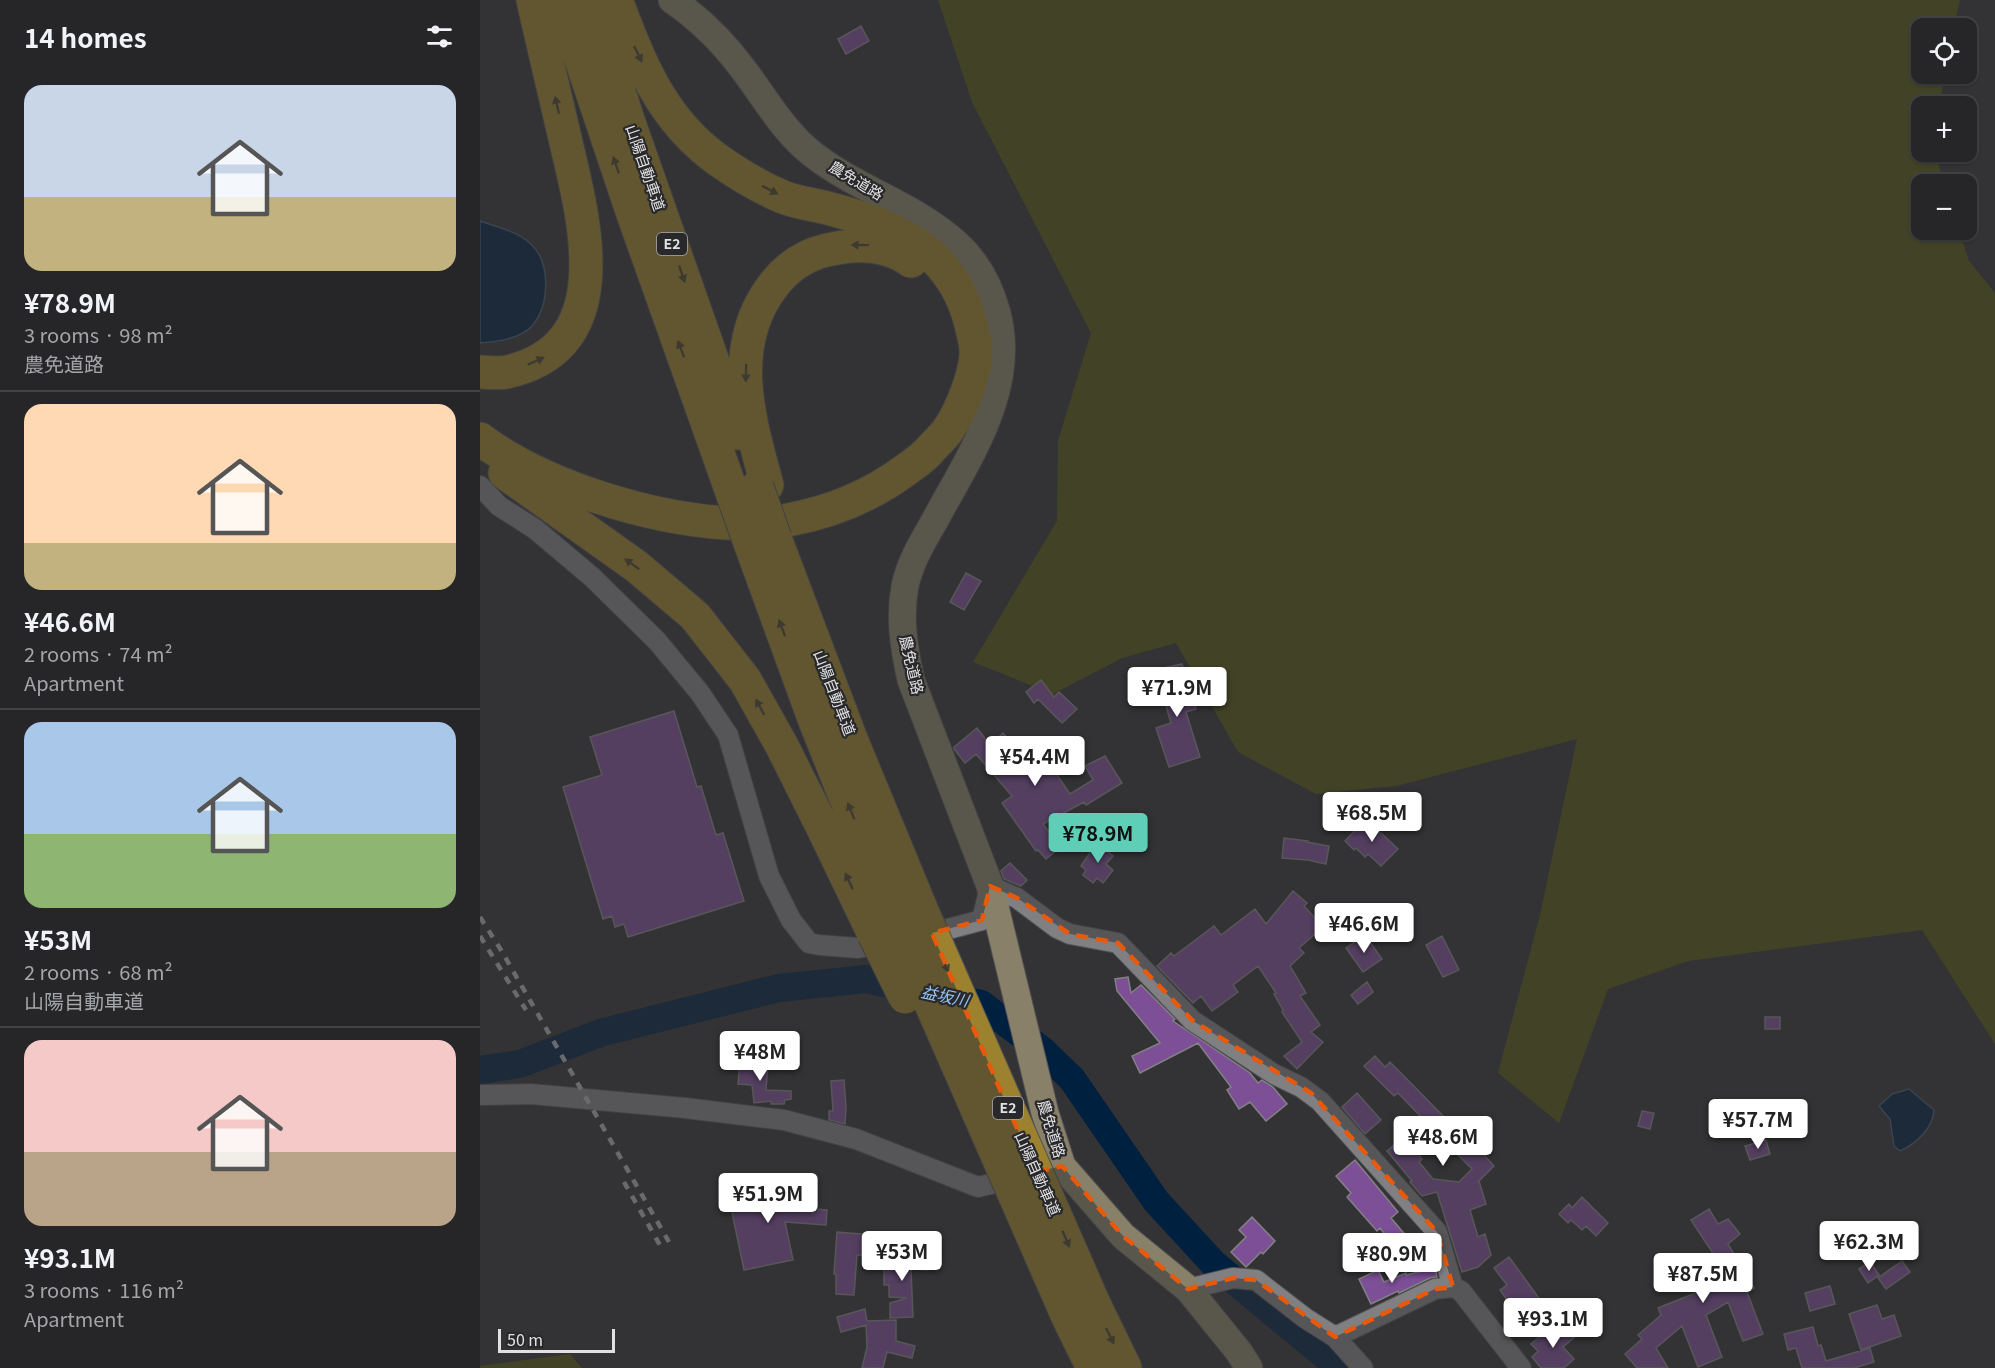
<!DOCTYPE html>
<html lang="en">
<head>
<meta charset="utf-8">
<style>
	body { margin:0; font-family:Georgia,"Noto Sans JP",serif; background:#2e2e30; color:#f1f3f6; height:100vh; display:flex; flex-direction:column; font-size:22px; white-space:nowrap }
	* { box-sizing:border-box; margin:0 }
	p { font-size:20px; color:#a4a5a8 }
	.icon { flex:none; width:33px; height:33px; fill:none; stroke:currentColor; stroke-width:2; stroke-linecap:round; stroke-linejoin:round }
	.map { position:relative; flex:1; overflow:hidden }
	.panel { display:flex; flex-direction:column; background:#262628; width:480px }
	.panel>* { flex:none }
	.fabs { position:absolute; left:1431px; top:18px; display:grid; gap:12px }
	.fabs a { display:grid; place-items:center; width:66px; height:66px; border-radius:12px; background:#262628; box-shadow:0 2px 4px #0004,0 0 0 2px #424345; font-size:30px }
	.scale { position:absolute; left:18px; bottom:15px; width:117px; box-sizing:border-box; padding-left:6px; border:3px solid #e1e0e2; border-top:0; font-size:16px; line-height:21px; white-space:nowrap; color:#e1e0e2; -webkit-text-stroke:4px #29292b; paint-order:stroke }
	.price { position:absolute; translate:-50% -51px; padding:0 14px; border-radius:6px; background:#fff; color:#222; font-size:20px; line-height:39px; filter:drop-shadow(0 2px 3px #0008) }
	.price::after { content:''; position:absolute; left:50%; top:36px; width:18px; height:14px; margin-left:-9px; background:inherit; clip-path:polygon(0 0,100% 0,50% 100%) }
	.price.active { background:#5eceb7; color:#111 }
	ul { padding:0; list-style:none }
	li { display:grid; align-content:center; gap:12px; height:318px; padding:0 24px }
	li+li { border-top:2px solid #424345 }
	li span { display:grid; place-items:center; height:186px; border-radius:18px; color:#555 }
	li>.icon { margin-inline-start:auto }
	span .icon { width:108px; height:108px; fill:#fffc; stroke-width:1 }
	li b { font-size:26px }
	h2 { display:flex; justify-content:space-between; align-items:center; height:72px; padding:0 24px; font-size:26px }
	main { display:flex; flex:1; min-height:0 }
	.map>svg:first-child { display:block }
	.green { fill:#545815 }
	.water { fill:#002040; stroke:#445a71; stroke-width:1.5 }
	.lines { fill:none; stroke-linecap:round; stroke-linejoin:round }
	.river { stroke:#002040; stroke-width:28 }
	.building { fill:#7d4f97; stroke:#838184; stroke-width:1.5 }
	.street-casing { stroke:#525154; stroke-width:22 }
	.secondary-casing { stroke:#525154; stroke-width:29 }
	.highway-casing { stroke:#525154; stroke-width:35 }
	.street { stroke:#807f82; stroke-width:20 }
	.secondary { stroke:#888069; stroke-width:27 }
	.highway { stroke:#9c812e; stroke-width:33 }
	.rail { stroke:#adacae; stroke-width:4.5; stroke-dasharray:8 8; stroke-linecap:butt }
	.highway-bridge-casing { stroke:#525154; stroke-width:35; stroke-linecap:butt }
	.highway-bridge { stroke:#9c812e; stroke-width:33 }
	.oneway { fill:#4c432c }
	.marked { fill:none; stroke:#e8590c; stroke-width:4.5; stroke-dasharray:12 8; stroke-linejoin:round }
	.labels { text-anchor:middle; stroke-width:4.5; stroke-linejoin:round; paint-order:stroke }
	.shield { fill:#29292b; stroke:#aaa9ab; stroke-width:1.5 }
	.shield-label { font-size:14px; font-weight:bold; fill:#e1e0e2 }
	.street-label { font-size:15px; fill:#e1e0e2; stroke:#29292b }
	.water-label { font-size:16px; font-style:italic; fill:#93c3f7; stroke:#29292b }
</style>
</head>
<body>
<main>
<section class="panel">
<h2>14 homes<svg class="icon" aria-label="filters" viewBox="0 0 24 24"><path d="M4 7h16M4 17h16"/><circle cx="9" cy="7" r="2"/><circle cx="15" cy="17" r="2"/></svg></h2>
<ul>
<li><span style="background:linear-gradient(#c9d6e8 60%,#c2b280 0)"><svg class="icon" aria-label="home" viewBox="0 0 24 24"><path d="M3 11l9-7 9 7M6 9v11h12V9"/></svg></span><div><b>¥78.9M</b><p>3 rooms · 98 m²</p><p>農免道路</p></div></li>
<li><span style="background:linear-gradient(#ffd9b3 75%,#c2b280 0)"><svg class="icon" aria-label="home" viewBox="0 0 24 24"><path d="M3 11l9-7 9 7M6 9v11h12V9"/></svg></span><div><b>¥46.6M</b><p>2 rooms · 74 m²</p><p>Apartment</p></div></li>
<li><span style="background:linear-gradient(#a9c7e8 60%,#8fb573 0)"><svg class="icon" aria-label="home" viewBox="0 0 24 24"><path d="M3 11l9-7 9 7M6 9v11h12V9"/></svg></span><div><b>¥53M</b><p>2 rooms · 68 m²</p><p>山陽自動車道</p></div></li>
<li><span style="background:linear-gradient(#f6c9c9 60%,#b9a48a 0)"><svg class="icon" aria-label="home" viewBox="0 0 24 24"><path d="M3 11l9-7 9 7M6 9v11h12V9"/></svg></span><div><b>¥93.1M</b><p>3 rooms · 116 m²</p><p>Apartment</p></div></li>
</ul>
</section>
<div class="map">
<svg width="1515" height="1368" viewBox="0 0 1515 1368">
	<rect width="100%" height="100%" fill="#333335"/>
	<path class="green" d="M458 0H1480L1474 28H1442V74H1465L1459 106H1442V152H1454L1465 184H1442V230H1479L1489 261 1515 293V1044L1442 930 1208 961 1128 989 1079 1123 1018 1073 1060 915 1097 739 916 786 836 794 758 752 696 643 642 658 573 694 493 662 577 521 578 441 611 333 492 102Z
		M90 1354 102 1368H0V1366Z"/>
	<path class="water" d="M0 221C17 227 37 231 51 244 71 263 70 305 52 326 40 339 17 342 0 343Z
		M1429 1089 1454 1110C1453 1128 1436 1144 1420 1151L1414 1146 1410 1119 1399 1106 1412 1094Z"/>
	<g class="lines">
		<path class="river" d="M0 1070 40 1064 120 1033 299 988 386 979 501 1004 563 1051 592 1079 676 1201 733 1263 860 1368"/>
	</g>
	<path class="building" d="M381 26 389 41 366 54 358 39Z
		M486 573 501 581 484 610 470 602Z
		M702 664 716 709 706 712 720 757 689 767 676 728 691 723 680 686 689 683 675 670Z
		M561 680 574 697 579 692 597 709 582 723 558 699 554 703 546 692Z
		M194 711 217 787 221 786 236 835 243 833 264 901 148 937 144 924 135 927 132 916 123 919 83 787 122 775 110 737Z
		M497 728 510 745 523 733 559 775 571 766 590 794 613 780 605 766 625 756 642 783 606 805 604 802 563 824 574 838 570 840 578 849 566 859 558 850 556 851 522 803 532 796 496 754 485 763 474 749V747Z
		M886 819 918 849 901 866 888 854 885 857 876 848 874 850 865 841Z
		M804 838 828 841 827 842 849 846 846 864 828 860 802 858Z
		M617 842 633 856 626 864 633 870 623 883 617 878 613 883 603 875 606 870 601 866Z
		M530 863 547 880 541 886 524 879 521 871Z
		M813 891 827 903 824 906 843 927 819 948 824 953 810 966 826 993 820 996 840 1025 831 1032 843 1042 817 1069 804 1056 822 1042 802 1012 803 1010 794 994 796 993 778 966 753 985 758 992 732 1011 721 996 713 1003 677 966 691 953 694 956 734 926 741 935 775 909 786 924Z
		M885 935 902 959 883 972 866 948Z
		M962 936 979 970 963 977 946 945Z
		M648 977 651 993 661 985 695 1019 693 1021 770 1073 778 1083 782 1080 793 1087 807 1104 786 1121 770 1102 759 1109 747 1090 751 1087 718 1043 660 1073 652 1056 680 1043 637 991 635 979Z
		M887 982 893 992 878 1004 871 995Z
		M1285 1017H1300V1029H1285Z
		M895 1056 905 1067 910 1062 977 1130 984 1123 1009 1148 1003 1154 1014 1166 999 1181 1006 1204 990 1210 998 1237 1005 1234 1011 1255 998 1267 982 1272 957 1192 942 1196 930 1182 932 1181 907 1151 923 1137 942 1159 939 1162 953 1179 979 1182 992 1169 959 1136 957 1139 941 1123 944 1120 918 1093 914 1096 884 1066Z
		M260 1059 279 1060V1063H288L286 1090 311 1091V1099L305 1100 304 1104H291V1101L274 1103 272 1085 258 1084Z
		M364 1080 366 1107 365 1124 349 1120V1111H353L351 1081Z
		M877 1093 901 1120 885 1134 862 1107Z
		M1162 1111 1174 1113 1170 1129 1158 1126Z
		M1286 1140 1290 1154 1270 1160 1265 1146Z
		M875 1160 918 1212 911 1218 933 1244 920 1254 900 1228 897 1231 867 1197 871 1193 856 1176Z
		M290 1181 292 1189 308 1186 312 1207 347 1210 346 1225 305 1222 313 1260 264 1270 249 1198 262 1195 261 1186Z
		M1102 1197 1128 1223 1116 1236 1106 1226 1102 1230 1091 1220 1088 1223 1079 1214 1089 1204 1092 1208Z
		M1229 1209 1238 1224 1248 1219 1260 1234 1248 1244 1274 1288 1267 1292 1283 1334 1263 1341 1248 1302 1226 1315 1242 1357 1218 1367 1202 1326 1176 1348 1188 1368H1157L1145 1354 1162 1339 1158 1335 1181 1315 1178 1308 1233 1286 1226 1273 1240 1264 1211 1220Z
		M772 1217 795 1241 783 1254 781 1252 766 1267 751 1252 766 1237 759 1230Z
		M357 1232 392 1235 390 1256 377 1255 374 1295 356 1294V1274H354Z
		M442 1256H449L448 1270 431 1269 433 1317 410 1318V1303L427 1298 409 1297V1285H404V1267L396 1266V1259Z
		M1029 1257 1061 1301V1306L1041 1320 1020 1290 1027 1285 1014 1268Z
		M1390 1261 1399 1275 1388 1283 1379 1269Z
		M1422 1261 1430 1272 1406 1289 1398 1278Z
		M955 1268 957 1277 950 1278 919 1293 918 1291 891 1304 879 1279 898 1270 904 1282 926 1273V1275Z
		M1350 1286 1355 1304 1330 1311 1325 1293Z
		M1397 1305 1402 1319 1414 1315 1421 1336 1381 1350 1369 1314Z
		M385 1309 387 1321 416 1320V1341L435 1346 432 1358 407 1352 403 1368H382L387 1347 386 1325 361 1332 357 1317Z
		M1081 1323 1094 1338 1083 1347 1094 1359 1084 1368H1061L1052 1357 1058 1351 1051 1344 1063 1334 1065 1336Z
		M1333 1327 1338 1346 1341 1345 1346 1361 1390 1348 1394 1362 1374 1368H1322L1316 1348 1308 1350 1304 1334Z"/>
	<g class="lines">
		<defs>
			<path id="street" d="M0 486 19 506 55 529 112 577 177 641 220 693 248 735 289 876 311 920 329 943 339 945 378 948 408 943
				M442 936 502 920 510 886 537 898 577 928 590 934 638 943 713 1021 794 1074 821 1087 840 1101 957 1232 973 1287
				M0 1095 51 1094 205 1108 304 1120 376 1139 498 1187 536 1178
				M708 1289 753 1278 776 1280 825 1318 855 1337 955 1289 973 1287 981 1291 1041 1368
				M855 1337 883 1368"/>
			<path id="secondary" d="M192 0C220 19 243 42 263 69 286 99 304 133 335 156 379 190 436 206 477 244 498 263 510 287 517 313 537 388 489 457 455 520 443 541 430 562 425 586 419 618 424 649 431 680L510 886 565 1113 582 1166 643 1236 708 1289 759 1352 769 1368"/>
			<path id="highway" d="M81 0 153 214 249 484
				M110 0 148 120 258 433
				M0 372C9 372 19 374 27 372 142 346 103 216 84 134 74 90 63 45 53 0
				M0 439C63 486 168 518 246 523 257 523 269 525 280 524 289 524 299 522 308 520 352 512 391 496 427 469 435 463 443 458 449 451 455 444 463 437 468 430 481 412 497 371 496 350 496 344 494 338 493 333 477 252 420 227 347 208 333 204 317 203 303 197 281 188 258 174 238 160 181 119 160 63 136 0
				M25 473 156 566 215 616 265 680 302 746 342 826 394 934
				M287 485C269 419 247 347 292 287 306 268 325 255 347 250 376 243 406 243 431 261
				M295 538 371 739 442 911
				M269 540 335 721 416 924
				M614 1304 645 1368
				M588 1317 613 1368"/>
		</defs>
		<use href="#street" class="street-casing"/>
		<use href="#secondary" class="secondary-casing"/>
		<use href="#highway" class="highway-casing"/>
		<use href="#street" class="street"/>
		<use href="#secondary" class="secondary"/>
		<use href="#highway" class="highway"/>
		<path class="rail" d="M0 917 21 950 189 1242
			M0 936 46 1010
			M144 1182 181 1247"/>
		<defs>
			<path id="highway-bridge" d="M249 484 269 540
				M277 487 295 538
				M442 911 614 1304
				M416 924 588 1317
				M394 934 425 997"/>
		</defs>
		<use href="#highway-bridge" class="highway-bridge-casing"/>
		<use href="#highway-bridge" class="highway-bridge"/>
	</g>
	<defs><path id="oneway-solid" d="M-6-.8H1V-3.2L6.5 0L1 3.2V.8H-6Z" transform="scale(1.5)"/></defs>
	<g class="oneway">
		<use href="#oneway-solid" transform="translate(158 54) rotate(64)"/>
		<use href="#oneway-solid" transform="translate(77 105) rotate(-103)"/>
		<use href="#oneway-solid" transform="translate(136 165) rotate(-109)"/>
		<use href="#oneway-solid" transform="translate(290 190) rotate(27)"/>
		<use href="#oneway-solid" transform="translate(380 245) rotate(-179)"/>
		<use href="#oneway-solid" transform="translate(202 274) rotate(71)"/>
		<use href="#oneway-solid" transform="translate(201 349) rotate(-110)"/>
		<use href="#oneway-solid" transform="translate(56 361) rotate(-24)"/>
		<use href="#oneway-solid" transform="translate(266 373) rotate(91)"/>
		<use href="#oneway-solid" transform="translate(152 564) rotate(-144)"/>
		<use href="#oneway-solid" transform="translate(302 628) rotate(-110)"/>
		<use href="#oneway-solid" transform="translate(280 707) rotate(-119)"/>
		<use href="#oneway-solid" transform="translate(371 811) rotate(-112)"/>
		<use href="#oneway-solid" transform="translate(369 881) rotate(-115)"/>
		<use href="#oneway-solid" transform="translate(465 964) rotate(66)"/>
		<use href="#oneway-solid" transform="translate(586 1239) rotate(66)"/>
		<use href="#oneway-solid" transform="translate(630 1336) rotate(64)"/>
	</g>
	<path d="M0 0H1515V1368H0ZM510 886 537 898 590 934 638 943 713 1021 831 1093 957 1232 973 1287 955 1289 855 1337 776 1280 753 1278 708 1289 643 1236 582 1166 556 1172 452 933 502 920Z" fill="#333335" fill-opacity=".55" fill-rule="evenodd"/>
	<path class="marked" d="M510 886 537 898 590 934 638 943 713 1021 831 1093 957 1232 973 1287 955 1289 855 1337 776 1280 753 1278 708 1289 643 1236 582 1166 556 1172 452 933 502 920Z"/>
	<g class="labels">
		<g class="shield">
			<rect x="177" y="233" width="30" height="22" rx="4.5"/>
			<rect x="513" y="1097" width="30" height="22" rx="4.5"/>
		</g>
		<g class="shield-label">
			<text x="192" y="249">E2</text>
			<text x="528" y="1113">E2</text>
		</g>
		<g class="street-label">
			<text transform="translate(165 168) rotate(71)" y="5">山陽自動車道</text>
			<text transform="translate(376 181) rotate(31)" y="5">農免道路</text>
			<text transform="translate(431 665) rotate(77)" y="5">農免道路</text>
			<text transform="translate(354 693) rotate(69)" y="5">山陽自動車道</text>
			<text transform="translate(571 1129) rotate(73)" y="5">農免道路</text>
			<text transform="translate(557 1174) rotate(66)" y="5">山陽自動車道</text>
		</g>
		<g class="water-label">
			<text transform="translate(465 996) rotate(12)" y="6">益坂川</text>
		</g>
	</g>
</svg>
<div class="fabs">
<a><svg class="icon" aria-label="locate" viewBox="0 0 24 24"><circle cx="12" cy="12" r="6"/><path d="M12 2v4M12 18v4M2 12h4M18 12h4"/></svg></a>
<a>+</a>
<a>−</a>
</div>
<div class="scale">50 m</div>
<b class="price" style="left:697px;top:718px">¥71.9M</b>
<b class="price" style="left:555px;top:787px">¥54.4M</b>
<b class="price" style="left:892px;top:843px">¥68.5M</b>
<b class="price active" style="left:618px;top:864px">¥78.9M</b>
<b class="price" style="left:884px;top:954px">¥46.6M</b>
<b class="price" style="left:280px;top:1082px">¥48M</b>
<b class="price" style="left:1278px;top:1150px">¥57.7M</b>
<b class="price" style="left:963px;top:1167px">¥48.6M</b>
<b class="price" style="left:288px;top:1224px">¥51.9M</b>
<b class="price" style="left:1389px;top:1272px">¥62.3M</b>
<b class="price" style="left:422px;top:1282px">¥53M</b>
<b class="price" style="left:912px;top:1284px">¥80.9M</b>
<b class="price" style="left:1223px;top:1304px">¥87.5M</b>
<b class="price" style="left:1073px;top:1349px">¥93.1M</b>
</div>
</main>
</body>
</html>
